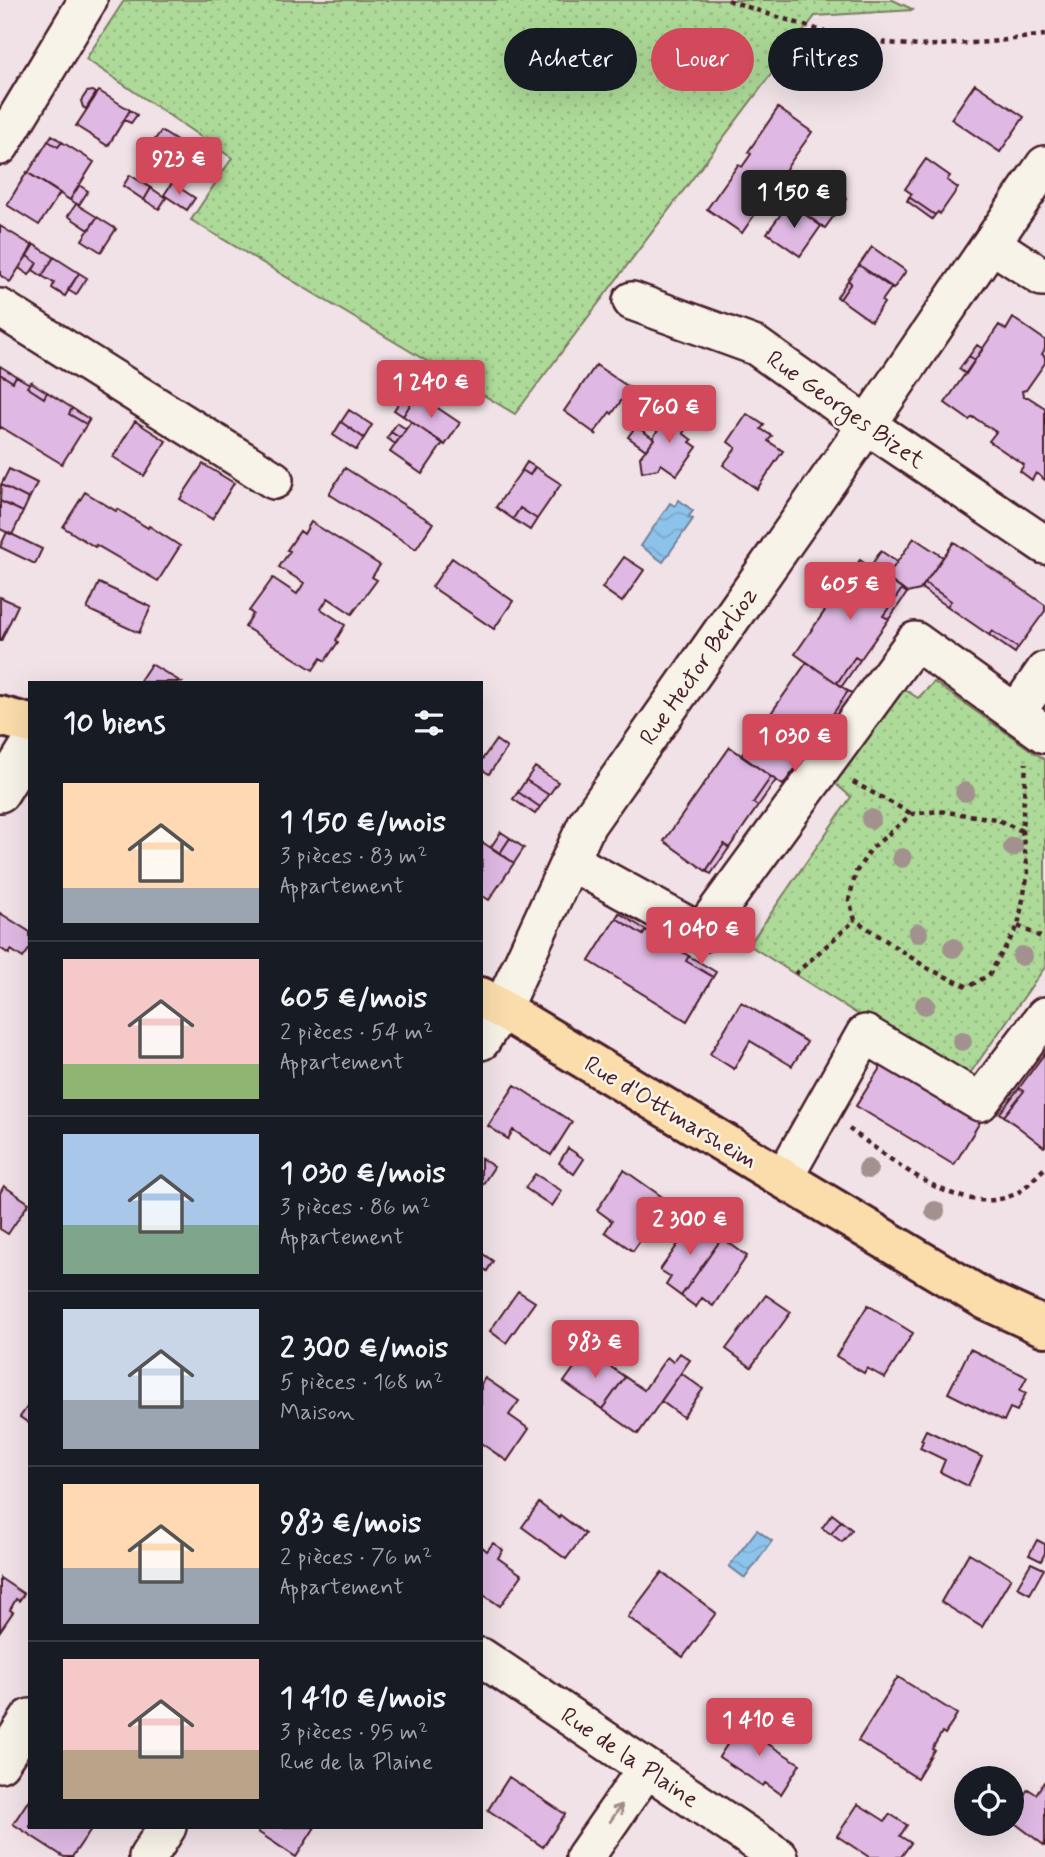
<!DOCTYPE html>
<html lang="fr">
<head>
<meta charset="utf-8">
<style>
	body { margin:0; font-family:Mynerve,sans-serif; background:#20242c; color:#f1f3f6; height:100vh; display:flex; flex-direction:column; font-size:26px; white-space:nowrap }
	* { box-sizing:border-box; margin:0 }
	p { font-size:23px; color:#9ea1a6 }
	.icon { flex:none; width:38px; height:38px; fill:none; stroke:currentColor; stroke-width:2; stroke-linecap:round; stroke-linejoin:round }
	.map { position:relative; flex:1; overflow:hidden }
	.panel { position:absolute; left:28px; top:681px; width:455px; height:1148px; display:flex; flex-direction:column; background:#171b24; border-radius:0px; box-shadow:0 7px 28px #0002 }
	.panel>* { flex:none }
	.top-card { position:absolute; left:504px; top:28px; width:436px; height:63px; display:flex; gap:14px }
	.controls { position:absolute; left:954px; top:1766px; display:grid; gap:14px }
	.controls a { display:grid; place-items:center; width:70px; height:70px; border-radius:50%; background:#171b24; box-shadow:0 7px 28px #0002; font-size:35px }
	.price { position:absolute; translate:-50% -60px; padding:0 16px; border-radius:7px; background:#d1495b; color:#fff; font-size:23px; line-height:46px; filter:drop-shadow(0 2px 4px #0008) }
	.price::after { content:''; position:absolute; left:50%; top:42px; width:21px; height:16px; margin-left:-10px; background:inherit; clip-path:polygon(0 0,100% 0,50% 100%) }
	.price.current { background:#222; color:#fff }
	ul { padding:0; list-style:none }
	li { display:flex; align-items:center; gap:21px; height:175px; padding:0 35px }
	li+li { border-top:2px solid #363941 }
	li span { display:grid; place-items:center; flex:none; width:196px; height:140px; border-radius:0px; color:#555 }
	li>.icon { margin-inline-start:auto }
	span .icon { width:84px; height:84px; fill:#fffc; stroke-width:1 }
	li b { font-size:30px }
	h2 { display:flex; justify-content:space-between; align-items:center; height:84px; padding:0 35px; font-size:30px }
	.chip { padding:0 24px; border-radius:32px; background:#171b24; box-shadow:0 7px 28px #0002; font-size:24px; line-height:63px }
	.chip.current { background:#d1495b; color:#fff }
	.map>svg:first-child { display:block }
	.grass { fill:url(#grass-dots); stroke:#7c7c62; stroke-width:2 }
	.water { fill:url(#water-waves); stroke:#72819e; stroke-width:2 }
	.building { fill:#dfb9e3; stroke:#4a1f2b; stroke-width:2 }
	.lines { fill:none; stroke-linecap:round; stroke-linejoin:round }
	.minor-casing { stroke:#4a1f2b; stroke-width:42 }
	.major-casing { stroke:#4a1f2b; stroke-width:44 }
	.path { stroke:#4a1f2b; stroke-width:4.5; stroke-dasharray:5 5; stroke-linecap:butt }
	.minor { stroke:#f7f3e8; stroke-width:37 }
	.major { stroke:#faddab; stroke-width:38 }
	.tree { fill:#a2918e }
	.oneway { stroke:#a0898a }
	.labels { text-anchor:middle; stroke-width:5; stroke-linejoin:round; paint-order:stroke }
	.street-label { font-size:24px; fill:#4a1f2b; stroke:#f7f3e8 }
</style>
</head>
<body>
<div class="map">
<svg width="1045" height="1857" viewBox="0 0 1045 1857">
	<defs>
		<pattern id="grass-dots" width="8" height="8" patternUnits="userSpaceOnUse" patternTransform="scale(1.75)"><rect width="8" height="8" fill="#adda98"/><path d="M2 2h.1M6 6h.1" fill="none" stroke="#96bb83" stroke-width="1.8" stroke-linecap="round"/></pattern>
		<pattern id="water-waves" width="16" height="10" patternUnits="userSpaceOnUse" patternTransform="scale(1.75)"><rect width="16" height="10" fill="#8cc3eb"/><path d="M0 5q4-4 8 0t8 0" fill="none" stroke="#7aa7ca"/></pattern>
	</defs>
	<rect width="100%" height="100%" fill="#f0e2e6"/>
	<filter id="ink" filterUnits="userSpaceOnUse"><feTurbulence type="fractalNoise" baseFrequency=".0143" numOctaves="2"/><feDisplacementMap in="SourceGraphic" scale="14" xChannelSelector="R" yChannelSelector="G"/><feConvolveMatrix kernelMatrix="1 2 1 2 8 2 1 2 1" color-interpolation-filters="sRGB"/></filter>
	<g filter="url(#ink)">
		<path class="grass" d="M130 0H893L914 10 815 16 515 414 191 220 232 158 86 59 123 2Z
			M934 682 1045 760V967L964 1082 749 945 851 797 829 778 899 686 918 698Z"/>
		<path class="water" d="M679 500 693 511 689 516 693 519 663 562 641 546 670 503 675 506Z
			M757 1530 772 1541 745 1578 729 1566Z"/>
		<path class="building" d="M975 84 1024 117 1000 152 951 119Z
			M93 91 96 93 86 109 83 107 81 101 87 92Z
			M99 91 130 110 108 146 76 126Z
			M778 108 812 132 781 176 778 174 769 186 772 189 742 233 707 209 738 165 742 167 751 154 748 152Z
			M130 110 137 115 131 123 124 120Z
			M161 131 194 152 184 167 151 145Z
			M52 135 62 142 58 147 48 141Z
			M48 141 58 147 62 142 94 162 70 200 28 173Z
			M926 159 950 176 947 180 958 188 940 214 938 212 935 215 909 197 912 194 905 189Z
			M27 172 60 193 39 225 7 205Z
			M130 175 151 188 144 200 123 186Z
			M172 183 195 198 187 210 164 195Z
			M826 184 846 199 825 228 805 214Z
			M79 185 88 191 79 205 70 200Z
			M151 188 166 198 159 209 144 200Z
			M909 197 935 215 932 219 907 201Z
			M789 203 821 226 800 256 767 233Z
			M76 204 97 217 89 230 68 216Z
			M97 217 116 229 101 252 82 240Z
			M0 226 33 246 10 282 0 275Z
			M33 244 54 257 42 276 33 270 37 263 27 256Z
			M872 247 906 271 893 289 859 265Z
			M27 256 37 263 29 275 19 268Z
			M54 257 79 273 65 296 52 288 54 283 42 276Z
			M859 265 892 287 882 301 884 303 871 321 840 299 851 283 848 280Z
			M79 273 87 278 76 295 68 290Z
			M848 280 851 283 840 299 837 297Z
			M1013 318 1045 340V349L1042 354 1045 357V363L1026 390 1022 391 1023 397H1028L1045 408V480L1036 473 1032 480 1020 471 1024 465 989 441 996 432 973 417 969 420 945 403 999 325 1006 330Z
			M977 345 983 349 975 360 969 356Z
			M969 356 975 360 966 374 959 369Z
			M596 365 630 388 612 414 610 412 595 432 597 435 564 411Z
			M0 366 16 376 13 382 0 374Z
			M0 374 13 382 16 376 28 383 31 382 27 387 44 398 47 392 72 408 69 414 86 424 90 419 62 464 1 427 0 428Z
			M31 382 47 392 44 398 27 387Z
			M409 388 417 394 403 416 394 410Z
			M417 394 460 423 445 445 403 416Z
			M674 407 692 420 683 433 692 440 690 442 697 447 677 475 661 464 658 469 642 472 640 457 654 439 653 437Z
			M72 408 89 419 86 424 69 414Z
			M349 410 372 425 364 438 341 422Z
			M747 414 764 425 761 429 772 436 768 441 783 451 757 489 723 465 736 448 728 442Z
			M135 421 166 441 144 476 113 457Z
			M341 422 364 438 356 450 333 435Z
			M411 422 443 443 422 474 390 452Z
			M397 423 406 429 400 438 391 432Z
			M636 426 654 439 646 450 628 437Z
			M391 432 400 438 395 444 387 438Z
			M527 462 535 467 530 475 522 470Z
			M203 464 234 483 212 519 180 499Z
			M535 467 561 484 537 519 520 508 513 519 496 507 522 470 530 475Z
			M345 468 433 523 416 549 329 494Z
			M9 469 37 483 29 499 1 485Z
			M1 485 29 499 23 512 0 501Z
			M85 492 116 511 117 509 148 528 149 526 180 546 158 581 96 545 95 547 63 527Z
			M0 501 23 512 12 535 0 529Z
			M520 508 537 519 530 530 513 519Z
			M311 522 380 565 372 577 377 580 352 614 328 598 321 609 345 625 336 640 338 642 325 661 321 658 313 670 245 627 253 614 249 611 273 578 297 594 304 583 279 567 290 551 287 550 300 531 304 534Z
			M7 532 42 549 35 564 0 547Z
			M914 538 943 557 920 590 907 593 886 578Z
			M954 542 1045 605V611L1018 648 992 631 989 635 947 606 951 601 925 583Z
			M881 551 897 562 886 578 870 567Z
			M624 557 644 570 622 602 602 588Z
			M452 558 513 601 494 629 432 587Z
			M860 560 902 589 883 616 889 619 860 660 855 657 837 683 795 654Z
			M99 583 151 607 139 633 87 609Z
			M925 583 951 601 947 606 921 588Z
			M902 589 907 593 889 619 883 616Z
			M0 597 18 605 1 641H0Z
			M992 631 1018 648 1015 653 989 635Z
			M855 657 860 660 842 686 837 683Z
			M807 662 848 691 831 717 835 721 807 762 802 759 783 785 741 756Z
			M151 664 181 682H139Z
			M848 691 854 694 835 721 831 717Z
			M496 740 507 748 489 774 481 769V761Z
			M730 747 771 777 753 803 758 806 729 848 724 844 706 871 664 841Z
			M802 759 807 762 788 789 783 785Z
			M535 767 558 782 549 795 526 780Z
			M771 777 776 780 758 806 753 803Z
			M526 780 549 795 540 807 518 792Z
			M518 792 540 807 535 814 513 799Z
			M501 832 510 838 500 853 491 847Z
			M510 838 524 848 514 863 500 853Z
			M482 842 514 863 489 900 481 895Z
			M724 844 729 848 711 874 706 871Z
			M0 913 30 932V948L23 958 11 950 9 954 0 948Z
			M619 913 646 930 643 935 616 918Z
			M616 918 643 935 646 930 689 956 686 961 713 977 687 1021 589 961Z
			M689 956 716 972 713 977 686 961Z
			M741 1002 807 1042 792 1066 750 1041 734 1069 710 1054Z
			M1045 1053V1146L1044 1147 1004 1116 1024 1091 1019 1088Z
			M883 1063 980 1122 954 1165 856 1106Z
			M515 1085 572 1122 551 1155 513 1130 508 1139 488 1126Z
			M1019 1088 1024 1091 1004 1116 1000 1113Z
			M568 1148 584 1159 574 1174 559 1163Z
			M481 1158 494 1167 481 1187Z
			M624 1170 668 1201 633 1251 605 1232 612 1221 597 1210Z
			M535 1174 562 1191 552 1206 525 1188Z
			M4 1186 29 1203 8 1234 0 1229V1193Z
			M695 1220 722 1238 681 1296 666 1285 671 1277 660 1270Z
			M722 1238 747 1256 713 1306 702 1298 696 1307 681 1296Z
			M483 1254 493 1261 487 1271 481 1267V1257Z
			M518 1291 535 1302 506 1343 490 1331Z
			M766 1295 791 1312 751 1367 726 1349Z
			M868 1305 913 1333 885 1378 867 1368 864 1373 836 1356Z
			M970 1349 1027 1377 1020 1390 1026 1393 1017 1411 1010 1408 1004 1421 948 1393Z
			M587 1350 625 1377 602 1409 564 1382Z
			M680 1353 690 1360 638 1434 602 1409 625 1377 644 1390 667 1357 673 1362Z
			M681 1373 703 1389 683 1417 661 1401Z
			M485 1378 519 1401 509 1415 529 1429 507 1461 481 1443V1384Z
			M30 1403V1424L20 1417Z
			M926 1430 982 1457 968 1486 940 1472 945 1460 920 1448 923 1441 921 1440Z
			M539 1503 559 1518 560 1515 585 1534 566 1559 522 1527Z
			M832 1514 841 1521 831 1534 822 1528Z
			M841 1521 852 1530 842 1542 831 1534Z
			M1037 1540 1045 1544V1553L1041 1561 1029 1555Z
			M493 1543 503 1550 498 1558 522 1575 500 1606 481 1593V1546L487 1551Z
			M969 1553 1011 1578 982 1627 941 1602Z
			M1031 1563 1044 1569 1030 1594 1017 1587Z
			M662 1572 716 1613 683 1657 628 1617Z
			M0 1578 24 1594 19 1601 16 1599 10 1610 13 1612 0 1631Z
			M898 1677 957 1714 945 1734 942 1732 938 1739 932 1749 934 1750 917 1778 858 1741Z
			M745 1717 763 1728 757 1737 800 1764 781 1794 765 1783 763 1786 719 1757Z
			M509 1777 565 1814 543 1847 488 1810Z
			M1044 1782 1045 1783V1846L1012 1821V1813L1028 1789 1036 1794Z
			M30 1798V1827H89L91 1829 72 1857H64L13 1824Z
			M858 1804 885 1821 890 1814 907 1825 900 1836 911 1843 901 1857H869L837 1836Z
			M261 1827H315L296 1857 258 1832Z"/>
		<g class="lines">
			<defs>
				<path id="minor" d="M0 146 88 0
					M992 244 1042 277H1045
					M632 301 756 346 867 425 1045 545
					M0 308 274 480
					M1016 713 1045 671
					M0 793 30 745
					M570 861 701 933 915 641 1045 734
					M481 1041 501 1010 587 824 867 425 1045 165
					M783 1179 865 1034 980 1102 1045 1016
					M481 1657 779 1857
					M0 1763 30 1718
					M148 1857 167 1827
					M585 1857 646 1769"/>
				<path id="major" d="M0 716 30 724
					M481 997 986 1300 1045 1327"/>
			</defs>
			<use href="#minor" class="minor-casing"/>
			<use href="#major" class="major-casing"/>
			<path class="path" d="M728 0 765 13 848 39 918 46 990 42 1045 35
				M853 782 912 814
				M1022 831 996 819 939 811 912 814 871 849 856 872 849 900 855 920 927 968 968 987 989 975 1018 926 1028 872 1022 831 1026 763
				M1018 926 1045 939
				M795 974 855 920
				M849 1129C891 1158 962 1222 1017 1193 1027 1187 1036 1176 1045 1168"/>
			<use href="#minor" class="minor"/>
			<use href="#major" class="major"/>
		</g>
		<g class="tree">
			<circle cx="965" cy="792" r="10"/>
			<circle cx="871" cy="819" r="10"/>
			<circle cx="1013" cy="847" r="10"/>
			<circle cx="902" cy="858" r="10"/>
			<circle cx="918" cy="933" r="10"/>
			<circle cx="953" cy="948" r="10"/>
			<circle cx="1022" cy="956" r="10"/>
			<circle cx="925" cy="1005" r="10"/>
			<circle cx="962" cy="1041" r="10"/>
			<circle cx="868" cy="1169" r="10"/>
			<circle cx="935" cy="1211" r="10"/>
		</g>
		<defs><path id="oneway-shaft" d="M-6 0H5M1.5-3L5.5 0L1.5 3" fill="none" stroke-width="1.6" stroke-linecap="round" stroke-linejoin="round" transform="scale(1.75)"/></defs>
		<use class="oneway" href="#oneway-shaft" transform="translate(616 1813) rotate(-56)"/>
	</g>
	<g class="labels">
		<g class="street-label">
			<text transform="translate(846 409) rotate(35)" y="8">Rue Georges Bizet</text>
			<text transform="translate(698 666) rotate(-55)" y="8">Rue Hector Berlioz</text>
			<text transform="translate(671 1112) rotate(31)" y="8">Rue d'Ottmarsheim</text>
			<text transform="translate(630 1757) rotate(34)" y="8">Rue de la Plaine</text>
		</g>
	</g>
</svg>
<div class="controls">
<a><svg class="icon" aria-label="locate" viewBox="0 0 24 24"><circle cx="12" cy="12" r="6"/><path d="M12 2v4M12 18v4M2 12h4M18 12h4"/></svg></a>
</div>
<b class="price" style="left:179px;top:197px">923 €</b>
<b class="price current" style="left:794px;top:230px">1 150 €</b>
<b class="price" style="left:431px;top:420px">1 240 €</b>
<b class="price" style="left:669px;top:445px">760 €</b>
<b class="price" style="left:850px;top:622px">605 €</b>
<b class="price" style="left:795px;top:774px">1 030 €</b>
<b class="price" style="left:701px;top:967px">1 040 €</b>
<b class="price" style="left:690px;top:1257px">2 300 €</b>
<b class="price" style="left:595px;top:1380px">983 €</b>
<b class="price" style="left:759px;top:1758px">1 410 €</b>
<div class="top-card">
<a class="chip">Acheter</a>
<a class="chip current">Louer</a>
<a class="chip">Filtres</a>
</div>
<section class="panel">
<h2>10 biens<svg class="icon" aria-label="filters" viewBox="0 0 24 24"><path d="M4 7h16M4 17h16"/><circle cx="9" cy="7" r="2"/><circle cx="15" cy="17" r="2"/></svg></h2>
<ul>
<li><span style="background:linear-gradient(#ffd9b3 75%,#9aa5b1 0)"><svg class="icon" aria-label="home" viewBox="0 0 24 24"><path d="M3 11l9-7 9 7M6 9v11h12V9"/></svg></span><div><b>1 150 €/mois</b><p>3 pièces · 83 m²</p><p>Appartement</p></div></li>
<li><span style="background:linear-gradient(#f6c9c9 75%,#8fb573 0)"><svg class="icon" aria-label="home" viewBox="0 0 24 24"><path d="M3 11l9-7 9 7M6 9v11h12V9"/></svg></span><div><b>605 €/mois</b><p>2 pièces · 54 m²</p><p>Appartement</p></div></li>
<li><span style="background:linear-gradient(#a9c7e8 65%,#7fa58c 0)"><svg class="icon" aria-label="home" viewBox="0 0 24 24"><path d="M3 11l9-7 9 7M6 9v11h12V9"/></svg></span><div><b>1 030 €/mois</b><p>3 pièces · 86 m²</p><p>Appartement</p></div></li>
<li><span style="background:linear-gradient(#c9d6e8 65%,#9aa5b1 0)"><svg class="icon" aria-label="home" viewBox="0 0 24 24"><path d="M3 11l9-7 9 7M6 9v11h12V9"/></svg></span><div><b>2 300 €/mois</b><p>5 pièces · 168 m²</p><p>Maison</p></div></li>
<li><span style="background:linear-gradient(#ffd9b3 60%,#9aa5b1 0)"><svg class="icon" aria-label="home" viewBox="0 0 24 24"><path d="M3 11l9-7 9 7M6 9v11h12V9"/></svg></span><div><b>983 €/mois</b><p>2 pièces · 76 m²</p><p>Appartement</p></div></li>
<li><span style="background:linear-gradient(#f6c9c9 65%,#b9a48a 0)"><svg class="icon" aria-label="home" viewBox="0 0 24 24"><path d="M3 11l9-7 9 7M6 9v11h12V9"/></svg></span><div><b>1 410 €/mois</b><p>3 pièces · 95 m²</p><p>Rue de la Plaine</p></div></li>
</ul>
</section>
</div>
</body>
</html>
